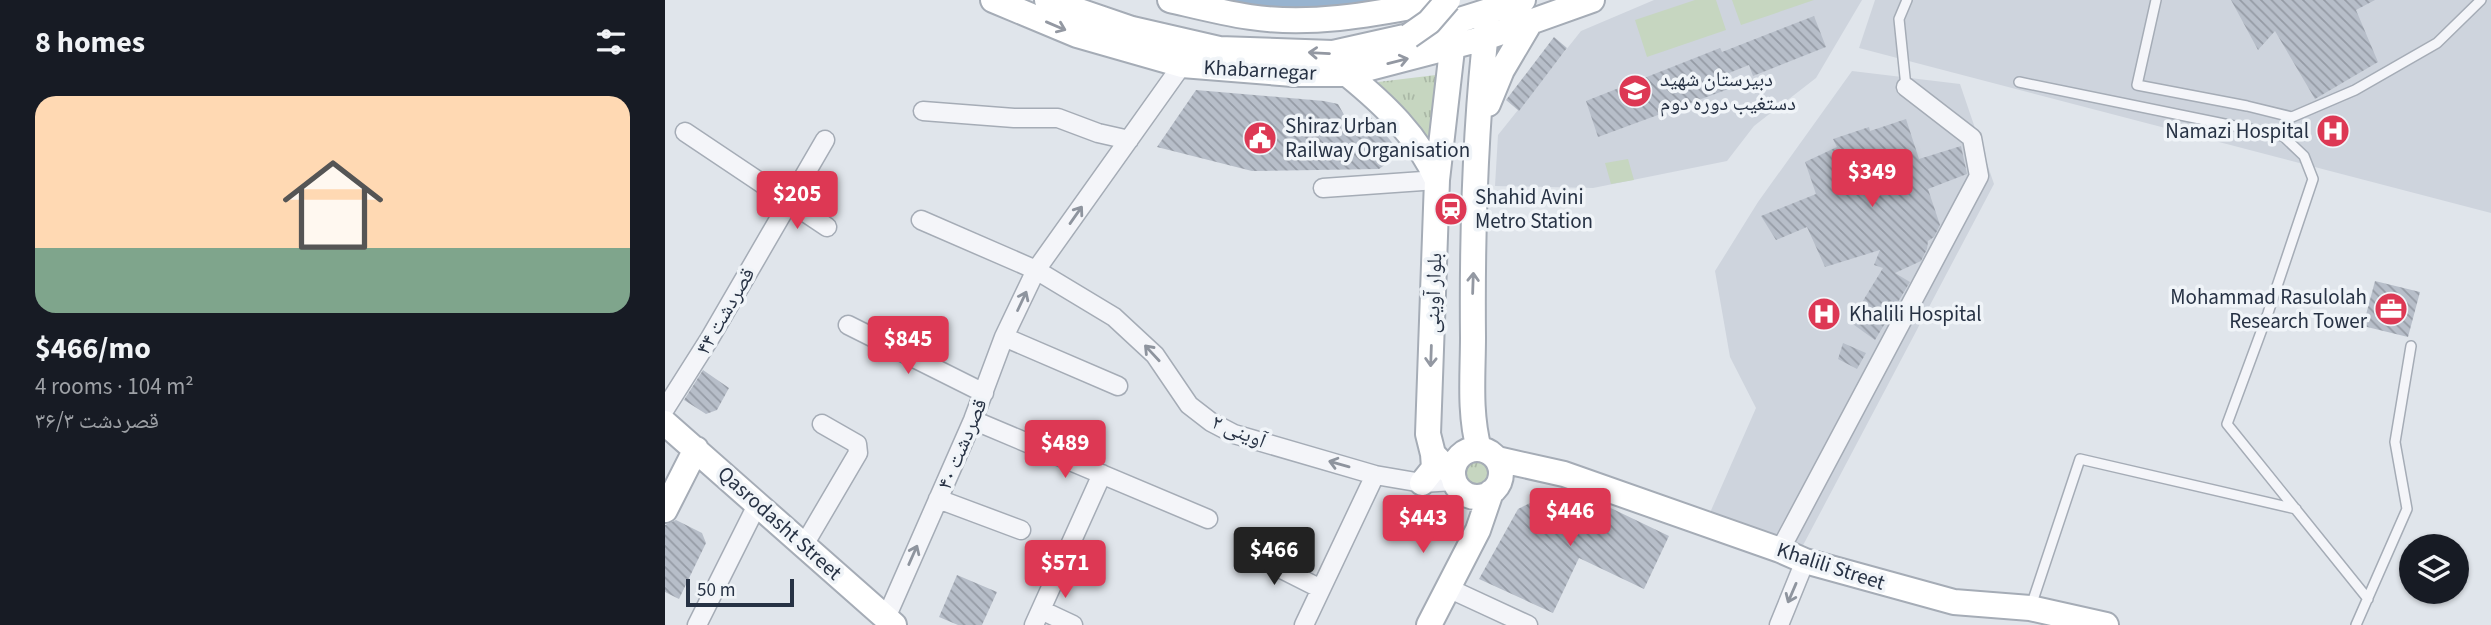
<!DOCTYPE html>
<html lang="en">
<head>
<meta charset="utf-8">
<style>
	body { margin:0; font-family:"Source Sans 3","Noto Naskh Arabic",sans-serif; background:#242831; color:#f1f3f6; height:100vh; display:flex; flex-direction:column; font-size:26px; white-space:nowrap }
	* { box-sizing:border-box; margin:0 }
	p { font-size:23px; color:#9ea1a6 }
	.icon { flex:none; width:38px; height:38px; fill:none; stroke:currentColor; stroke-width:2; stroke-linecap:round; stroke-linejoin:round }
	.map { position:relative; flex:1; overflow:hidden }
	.drawer { display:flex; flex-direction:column; background:#171b24; width:665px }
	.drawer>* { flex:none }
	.tools { position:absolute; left:1734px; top:534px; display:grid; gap:14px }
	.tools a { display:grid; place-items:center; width:70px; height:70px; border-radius:50%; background:#171b24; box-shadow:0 2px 5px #0004; font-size:35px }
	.scale { position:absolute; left:21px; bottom:18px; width:108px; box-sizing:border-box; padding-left:7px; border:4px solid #273244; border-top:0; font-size:19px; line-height:24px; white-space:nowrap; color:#273244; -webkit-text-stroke:5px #f0f4f8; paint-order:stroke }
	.price { position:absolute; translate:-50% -60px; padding:0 16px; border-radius:7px; background:#dd3854; color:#fff; font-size:23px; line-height:46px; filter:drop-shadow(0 2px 4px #0008) }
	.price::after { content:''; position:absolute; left:50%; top:42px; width:21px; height:16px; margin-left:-10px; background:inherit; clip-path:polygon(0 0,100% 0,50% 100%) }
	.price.active { background:#222; color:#fff }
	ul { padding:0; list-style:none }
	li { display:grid; align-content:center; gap:14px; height:371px; padding:0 35px }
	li+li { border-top:2px solid #363941 }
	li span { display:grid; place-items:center; height:217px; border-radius:21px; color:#555 }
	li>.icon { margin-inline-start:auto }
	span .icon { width:126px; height:126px; fill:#fffc; stroke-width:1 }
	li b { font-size:30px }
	h2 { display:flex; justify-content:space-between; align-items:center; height:84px; padding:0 35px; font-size:30px }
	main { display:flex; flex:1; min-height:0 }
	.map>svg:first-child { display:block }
	.built { fill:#ced4dd }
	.grass { fill:url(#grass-tufts) }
	.pitch { fill:#c6d6c0 }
	.water { fill:#97b3cf }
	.building { fill:url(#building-back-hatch) }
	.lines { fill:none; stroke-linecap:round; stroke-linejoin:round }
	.lane-casing { stroke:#a5acb6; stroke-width:12 }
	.street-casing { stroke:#a5acb6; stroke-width:21 }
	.secondary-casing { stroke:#a5acb6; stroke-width:28 }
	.lane { stroke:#f4f5f9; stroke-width:9 }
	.street { stroke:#f4f5f9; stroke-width:18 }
	.secondary { stroke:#fff; stroke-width:24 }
	.secondary-bridge-casing { stroke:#a5acb6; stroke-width:28; stroke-linecap:butt }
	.secondary-bridge { stroke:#fff; stroke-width:24 }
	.oneway { stroke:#9398a2 }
	.oneway2 { stroke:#8e949e }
	.labels { text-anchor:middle; stroke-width:7; stroke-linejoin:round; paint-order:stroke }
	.street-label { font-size:21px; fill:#273244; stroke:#f0f4f8 }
	.poi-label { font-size:21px; fill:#273244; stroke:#f0f4f8; text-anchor:start }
</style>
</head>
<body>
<main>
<section class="drawer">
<h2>8 homes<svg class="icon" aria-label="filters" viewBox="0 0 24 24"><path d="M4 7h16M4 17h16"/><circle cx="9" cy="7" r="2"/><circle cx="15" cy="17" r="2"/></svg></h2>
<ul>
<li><span style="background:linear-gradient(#ffd9b3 70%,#7fa58c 0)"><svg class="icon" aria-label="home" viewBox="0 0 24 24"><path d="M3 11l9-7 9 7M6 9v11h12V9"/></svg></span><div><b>$466/mo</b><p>4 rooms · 104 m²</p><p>۳۶/۳ قصردشت</p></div></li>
</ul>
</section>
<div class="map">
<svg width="1826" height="625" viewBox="0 0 1826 625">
	<defs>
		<pattern id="grass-tufts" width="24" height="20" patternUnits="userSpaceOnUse" patternTransform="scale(1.75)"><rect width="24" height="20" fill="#c6d6c0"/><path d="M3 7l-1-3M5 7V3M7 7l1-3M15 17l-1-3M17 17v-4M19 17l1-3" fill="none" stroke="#aab8a6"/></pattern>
		<pattern id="building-back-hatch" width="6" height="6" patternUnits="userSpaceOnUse" patternTransform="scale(1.75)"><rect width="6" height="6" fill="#b7bec9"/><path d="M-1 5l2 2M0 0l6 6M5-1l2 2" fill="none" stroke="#959ba5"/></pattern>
	</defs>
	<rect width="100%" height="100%" fill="#e0e5eb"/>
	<path class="built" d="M989 0H1197L1151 78 1089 126 1062 161 928 188 830 186 833 135 916 31Z
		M1210 0H1826V213L1194 48Z
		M1187 71 1295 84 1329 184 1135 551 1044 515 1091 408 1065 357 1050 271 1093 202Z"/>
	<path class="grass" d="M771 75 764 139 713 82Z
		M794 473a17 17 0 1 1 34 0a17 17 0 1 1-34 0Z"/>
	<path class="pitch" d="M1030 0H1051L1061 30 982 57 970 20Z
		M1067 0H1149L1076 25Z
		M963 159 969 180 946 184 940 163Z"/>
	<path class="water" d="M539 0H721C659 15 601 7 539 0Z"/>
	<path class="building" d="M1566 0H1710L1691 10 1713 62 1650 99 1610 31 1593 50Z
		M1149 16 1161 47 1088 76 1084 65 1064 73 1069 87 933 137 921 101 1055 48 1057 52Z
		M889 37 902 48 854 111 841 100Z
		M531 90 659 101 673 104 687 129 703 114 736 153 714 169 587 171 492 147Z
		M1241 119 1254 159 1296 146 1302 174 1263 189 1275 225 1269 237 1263 241 1262 249 1256 261 1230 273 1245 282 1210 340 1185 322 1218 268 1209 265 1215 250 1160 267 1142 227 1111 240 1096 216 1151 194 1140 162 1172 147 1168 139 1204 127 1205 131Z
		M1710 281 1755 292 1743 337 1698 326Z
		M1178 343 1201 353 1192 369 1173 359Z
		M38 370 64 388 52 410 41 414 19 400Z
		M908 493 929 500 1004 536 979 589 914 558 888 613 814 579 853 509 871 500Z
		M11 520 37 533 41 543 14 599 0 592V525Z
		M292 575 332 592 317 625H293L274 617Z"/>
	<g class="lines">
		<defs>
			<path id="lane" d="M1491 0 1472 85 1582 106 1627 117 1690 90 1772 43 1816 0
				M1354 82 1618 136 1639 156 1648 179 1603 313 1562 424 1703 599
				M1241 87 1234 19 1242 0
				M1366 606 1415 459 1631 509
				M1691 625 1742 509 1730 442 1746 346"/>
			<path id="street" d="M258 111 349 118H393L433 133 464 140
				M20 132 162 227
				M658 188 772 180
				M256 220 371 270 449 317 490 355 524 405 546 422 569 434 710 475 757 483 789 481
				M183 325 319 393
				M339 337 453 386
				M0 409 45 338 160 140
				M308 420 543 519
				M273 499 356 530
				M139 545 193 453 192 444 157 424
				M1115 550 1314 176 1307 138 1241 87
				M581 551 654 588
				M783 588 863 625
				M376 610 408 625
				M221 618 308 420 339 337 371 270 517 65
				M32 625 93 503
				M369 625 437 474
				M639 625 710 475
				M1114 625 1140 561"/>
			<path id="secondary" d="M328 0 412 35 517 65 628 74H682L820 38 927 0
				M382 0 467 29 554 49 668 53 744 36 858 0
				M505 0C531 6 558 13 585 17 644 26 704 15 762 4L773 0
				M682 74C719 104 753 136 772 180
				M823 104 837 70 866 21
				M0 423 229 625
				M788 473a24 24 0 1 1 48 0a24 24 0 1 1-48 0Z
				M814 449C804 413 808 374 808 337 807 233 810 127 822 23
				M832 459 899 474 1115 550 1140 561 1289 602 1365 608 1441 625
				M788 475 768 454 763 434 772 180 789 32
				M757 483 769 468 768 454
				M0 510 31 449
				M764 625 813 530 826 492"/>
		</defs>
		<use href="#lane" class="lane-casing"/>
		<use href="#street" class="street-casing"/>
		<use href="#secondary" class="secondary-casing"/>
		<use href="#lane" class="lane"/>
		<use href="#street" class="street"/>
		<use href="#secondary" class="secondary"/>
		<defs>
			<path id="secondary-bridge" d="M744 36 764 22 783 0"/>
		</defs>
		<use href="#secondary-bridge" class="secondary-bridge-casing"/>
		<use href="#secondary-bridge" class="secondary-bridge"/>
	</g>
	<defs><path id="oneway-shaft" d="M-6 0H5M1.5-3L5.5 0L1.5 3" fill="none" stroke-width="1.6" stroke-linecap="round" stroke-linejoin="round" transform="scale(1.75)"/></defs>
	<g class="oneway">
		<use href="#oneway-shaft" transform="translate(391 26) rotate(23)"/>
		<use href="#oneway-shaft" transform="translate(654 53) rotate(-177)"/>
		<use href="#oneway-shaft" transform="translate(733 61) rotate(-14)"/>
		<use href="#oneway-shaft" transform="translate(808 283) rotate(-88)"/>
		<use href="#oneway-shaft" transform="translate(766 356) rotate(92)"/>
	</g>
	<g class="oneway2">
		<use href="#oneway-shaft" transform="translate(411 215) rotate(-55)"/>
		<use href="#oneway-shaft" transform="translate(357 301) rotate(-65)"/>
		<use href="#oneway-shaft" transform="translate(487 353) rotate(-133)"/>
		<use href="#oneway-shaft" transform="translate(674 464) rotate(-164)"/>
		<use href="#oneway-shaft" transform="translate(248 555) rotate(-66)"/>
		<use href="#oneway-shaft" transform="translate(1127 593) rotate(113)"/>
	</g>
	<defs>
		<symbol id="school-disc" viewBox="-11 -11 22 22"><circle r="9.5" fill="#dd3854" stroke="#f0f4f8"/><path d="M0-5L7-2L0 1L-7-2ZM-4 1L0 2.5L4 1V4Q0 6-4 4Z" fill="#fff"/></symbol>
		<symbol id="hospital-disc" viewBox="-11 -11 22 22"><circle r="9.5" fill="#dd3854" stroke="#f0f4f8"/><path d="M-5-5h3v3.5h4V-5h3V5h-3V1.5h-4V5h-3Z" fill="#fff"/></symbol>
		<symbol id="civic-disc" viewBox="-11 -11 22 22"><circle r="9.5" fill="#dd3854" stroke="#f0f4f8"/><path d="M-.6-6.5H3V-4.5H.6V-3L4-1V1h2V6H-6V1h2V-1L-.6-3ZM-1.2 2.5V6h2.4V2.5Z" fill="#fff"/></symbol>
		<symbol id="station-disc" viewBox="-11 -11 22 22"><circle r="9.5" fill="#dd3854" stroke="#f0f4f8"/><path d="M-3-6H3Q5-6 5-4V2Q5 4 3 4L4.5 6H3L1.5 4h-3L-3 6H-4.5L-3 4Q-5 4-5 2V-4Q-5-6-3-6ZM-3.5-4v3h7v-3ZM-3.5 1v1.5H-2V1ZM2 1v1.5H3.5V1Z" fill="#fff"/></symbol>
		<symbol id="office-disc" viewBox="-11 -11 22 22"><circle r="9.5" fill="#dd3854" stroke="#f0f4f8"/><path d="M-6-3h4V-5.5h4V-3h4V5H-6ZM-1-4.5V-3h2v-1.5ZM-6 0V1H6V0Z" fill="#fff"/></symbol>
	</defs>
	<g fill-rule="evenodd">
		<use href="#school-disc" x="951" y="72" width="38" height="38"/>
		<use href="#hospital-disc" x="1649" y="112" width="38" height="38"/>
		<use href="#civic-disc" x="576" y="119" width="38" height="38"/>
		<use href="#station-disc" x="767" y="190" width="38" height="38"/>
		<use href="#office-disc" x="1707" y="290" width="38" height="38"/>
		<use href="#hospital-disc" x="1140" y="295" width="38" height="38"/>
	</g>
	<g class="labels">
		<g class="street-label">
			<text transform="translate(595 70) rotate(3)" y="7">Khabarnegar</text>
			<text transform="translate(768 293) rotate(-88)" y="7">بلوار آوینی</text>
			<text transform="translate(60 311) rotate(-60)" y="7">۴۴ قصردشت</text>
			<text transform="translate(574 431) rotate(22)" y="7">۲ آوینی</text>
			<text transform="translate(297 444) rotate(-67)" y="7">۴۰ قصردشت</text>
			<text transform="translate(115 523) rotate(42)" y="7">Qasrodasht Street</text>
			<text transform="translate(1166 566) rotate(18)" y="7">Khalili Street</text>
		</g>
		<g class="poi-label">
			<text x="995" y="86">دبیرستان شهید<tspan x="995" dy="24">دستغیب دوره دوم</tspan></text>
			<text x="620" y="133">Shiraz Urban<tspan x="620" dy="24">Railway Organisation</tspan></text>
			<text x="1644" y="138" text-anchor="end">Namazi Hospital</text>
			<text x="810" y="204">Shahid Avini<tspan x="810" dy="24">Metro Station</tspan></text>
			<text x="1702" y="304" text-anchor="end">Mohammad Rasulolah<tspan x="1702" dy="24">Research Tower</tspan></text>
			<text x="1184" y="321">Khalili Hospital</text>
		</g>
	</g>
</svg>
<div class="tools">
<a><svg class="icon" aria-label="layers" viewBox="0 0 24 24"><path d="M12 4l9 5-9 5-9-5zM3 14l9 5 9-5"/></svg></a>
</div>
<div class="scale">50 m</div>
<b class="price" style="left:1207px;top:209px">$349</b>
<b class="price" style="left:132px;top:231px">$205</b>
<b class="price" style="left:243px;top:376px">$845</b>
<b class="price" style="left:400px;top:480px">$489</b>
<b class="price" style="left:905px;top:548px">$446</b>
<b class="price" style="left:758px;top:555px">$443</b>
<b class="price active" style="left:609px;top:587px">$466</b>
<b class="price" style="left:400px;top:600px">$571</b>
</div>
</main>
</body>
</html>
